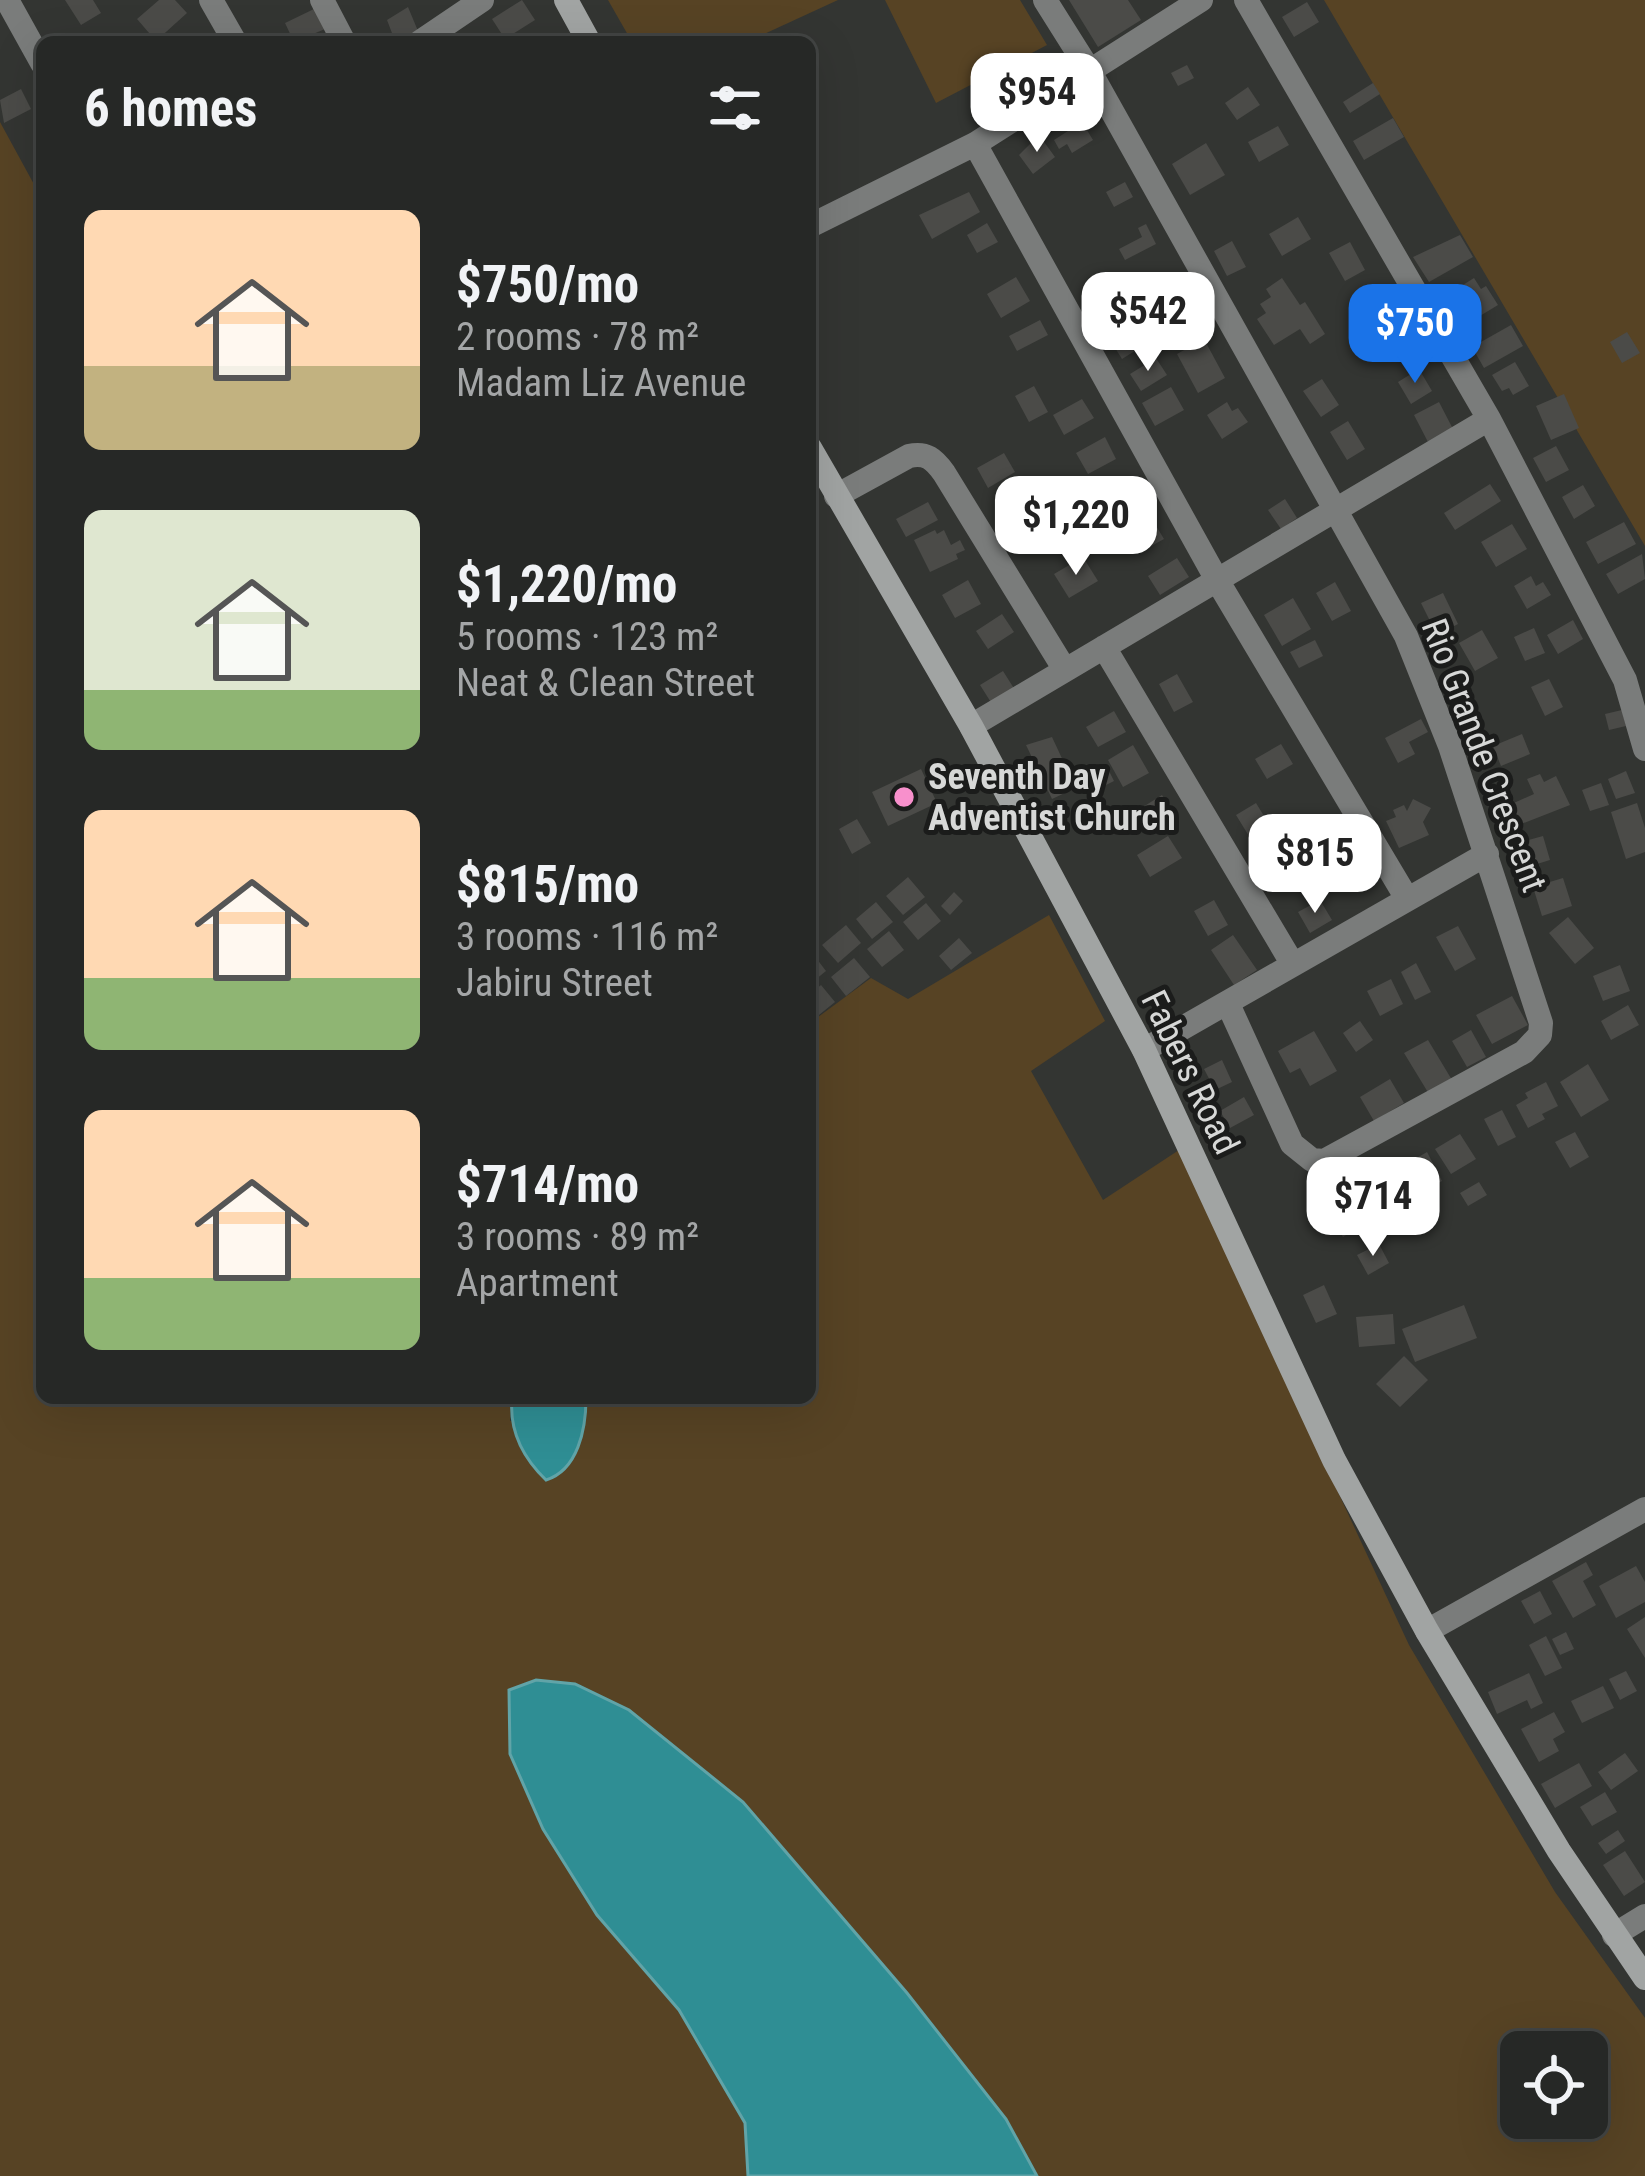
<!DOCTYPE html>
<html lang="en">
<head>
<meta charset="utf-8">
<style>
	body { margin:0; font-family:"Roboto Condensed",sans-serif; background:#323432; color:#f1f3f6; height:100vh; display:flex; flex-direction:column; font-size:45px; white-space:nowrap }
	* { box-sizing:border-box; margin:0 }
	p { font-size:39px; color:#a4a6a7 }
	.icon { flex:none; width:66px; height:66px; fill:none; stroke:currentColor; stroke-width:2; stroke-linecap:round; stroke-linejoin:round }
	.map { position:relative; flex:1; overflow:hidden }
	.drawer { position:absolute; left:36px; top:36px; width:780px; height:1368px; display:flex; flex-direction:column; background:#262826; border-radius:18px; box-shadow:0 12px 48px #0002,0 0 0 3px #424443 }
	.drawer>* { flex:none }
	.buttons { position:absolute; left:1500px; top:2031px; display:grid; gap:24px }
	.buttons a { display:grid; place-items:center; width:108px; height:108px; border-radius:18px; background:#262826; box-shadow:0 12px 48px #0002,0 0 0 3px #424443; font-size:60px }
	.price { position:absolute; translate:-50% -102px; padding:0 27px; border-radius:24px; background:#fff; color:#222; font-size:39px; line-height:78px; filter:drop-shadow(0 3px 6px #0008) }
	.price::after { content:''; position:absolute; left:50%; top:72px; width:36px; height:27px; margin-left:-18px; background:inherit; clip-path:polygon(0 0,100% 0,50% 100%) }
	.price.active { background:#1a73e8; color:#fff }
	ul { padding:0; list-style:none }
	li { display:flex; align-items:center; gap:36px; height:300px; padding:0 48px }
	li span { display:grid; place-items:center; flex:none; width:336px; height:240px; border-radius:18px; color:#555 }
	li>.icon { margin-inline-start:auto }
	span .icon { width:144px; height:144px; fill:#fffc; stroke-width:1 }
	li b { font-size:51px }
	h2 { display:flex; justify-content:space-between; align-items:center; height:144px; padding:0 48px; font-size:51px }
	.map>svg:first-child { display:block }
	.green { fill:#574324; fill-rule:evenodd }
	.water { fill:#2f8e94; stroke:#61a4a8; stroke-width:3 }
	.building { fill:#4b4b48 }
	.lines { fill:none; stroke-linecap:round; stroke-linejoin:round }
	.street { stroke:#7a7c7b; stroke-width:24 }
	.secondary { stroke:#a1a4a3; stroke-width:24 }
	.poi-dot { fill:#f890cc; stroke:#1b1c1b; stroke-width:4.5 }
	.labels { text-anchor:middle; stroke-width:10; stroke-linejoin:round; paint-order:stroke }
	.street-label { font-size:36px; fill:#d7d8d7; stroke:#1b1c1b }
	.poi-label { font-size:36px; font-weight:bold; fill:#d7d8d7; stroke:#1b1c1b; text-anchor:start }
</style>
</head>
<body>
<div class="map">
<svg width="1645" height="2176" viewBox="0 0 1645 2176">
	<rect width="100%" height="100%" fill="#333532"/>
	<path class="green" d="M608 0H838L747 42H632Z
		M885 0H1020L1047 45 936 103Z
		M1324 0H1645V546Z
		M0 122 42 199V1398H512L510 1421 586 1416V1398H810V1023L871 978 908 999 1049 915 1105 1021 1031 1071 1103 1200 1179 1150 1409 1645 1555 1892 1645 2018V2176H1037L1006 2119 907 1993 743 1802 687 1760 508 1712 511 1755 543 1829 597 1915 679 2010 745 2123 748 2176H0ZM1521 2052H1587V2118H1521Z"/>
	<path class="water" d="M512 1398H586C586 1429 578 1470 546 1480 522 1457 509 1431 512 1398Z
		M536 1680 575 1684 629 1710 743 1802 907 1993 1006 2119 1037 2176H748L745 2123 679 2010 597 1915 543 1829 510 1754 509 1690Z"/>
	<path class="building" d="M65 0H93L101 13 81 25Z
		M159 0H175L187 13 156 41 137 19Z
		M522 0 535 20 505 39 492 19Z
		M1069 0H1128L1141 20 1098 47Z
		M1307 2 1319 22 1294 37 1282 17Z
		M408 7 418 31 395 41 387 20Z
		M314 9 325 29 294 42 285 23Z
		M1187 65 1194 78 1178 86 1171 73Z
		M1373 83 1380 94 1350 113 1343 102Z
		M1248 87 1260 105 1237 120 1225 103Z
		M21 89 31 109 4 123 0 100Z
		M1393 118 1404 137 1364 160 1353 141Z
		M1082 122 1093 140 1072 153 1067 144 1059 149 1054 140Z
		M1278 126 1289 145 1259 162 1248 142Z
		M1039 135 1055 157 1033 174 1019 155Z
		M1206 143 1225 175 1190 195 1172 164Z
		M1125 182 1133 197 1114 207 1106 192Z
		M969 192 980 212 932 239 919 215Z
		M1298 217 1311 239 1282 256 1269 234Z
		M987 223 998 242 977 253 967 235Z
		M1146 224 1156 244 1125 260 1119 249 1142 237 1138 228Z
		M1460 235 1473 257 1429 282 1413 257Z
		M1232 241 1246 267 1227 276 1214 251Z
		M1350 242 1365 270 1345 281 1329 253Z
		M1016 277 1030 301 1001 318 987 294Z
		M1122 278 1135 299 1127 304 1144 329 1149 326 1157 337 1122 359 1086 301Z
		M1282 278 1300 305 1305 302 1325 334 1310 344 1300 329 1274 345 1257 319 1266 313 1260 304 1271 297 1266 289Z
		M1474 278 1481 289 1486 286 1498 305 1465 325 1447 295Z
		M1200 317 1206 327 1183 341 1177 331Z
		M1040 320 1048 335 1017 351 1009 336Z
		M1511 325 1523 346 1484 368 1472 347Z
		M1627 332 1640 353 1622 363 1610 342Z
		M1204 339 1225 378 1198 393 1177 354Z
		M1156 358 1167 375 1141 391 1130 374Z
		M1515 362 1529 386 1513 395 1509 388 1502 391 1492 375Z
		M1419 369 1432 391 1411 404 1398 382Z
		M1322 379 1339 405 1321 417 1303 391Z
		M1034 386 1048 412 1029 422 1015 396Z
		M1171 387 1184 410 1155 426 1142 403Z
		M1564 394 1579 428 1551 440 1536 406Z
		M1082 399 1094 418 1064 435 1053 415Z
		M1227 402 1232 411 1238 408 1248 422 1222 439 1207 415Z
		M1439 402 1453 429 1428 442 1414 415Z
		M1348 421 1365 449 1347 460 1330 432Z
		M1105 437 1116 459 1088 474 1076 453Z
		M1556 446 1569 470 1546 482 1533 458Z
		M1004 453 1015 472 988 488 977 468Z
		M1056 481 1067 500 1018 530 1006 511Z
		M1138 481 1153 506 1125 523 1122 517 1097 532 1086 512Z
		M1490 484 1501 501 1455 530 1444 513Z
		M1583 485 1595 506 1574 519 1562 497Z
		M1285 499 1297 518 1281 529 1268 510Z
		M928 502 938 520 906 537 896 519Z
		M1152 519 1164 539 1137 554 1125 534Z
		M1624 522 1636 544 1598 564 1586 542Z
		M1512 524 1527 549 1496 567 1481 542Z
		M935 530 937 534 944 530 951 545 960 540 965 550 956 554 958 559 930 572 914 540Z
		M1642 554 1645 579 1618 594 1606 574Z
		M1083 557 1098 581 1069 598 1054 574Z
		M1177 558 1189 577 1160 595 1148 576Z
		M1531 576 1536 586 1543 582 1551 595 1527 609 1514 586Z
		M968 580 981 604 955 618 942 595Z
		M1335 582 1351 611 1332 621 1316 593Z
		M1443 593 1458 624 1437 635 1421 603Z
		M1293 598 1311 629 1282 646 1264 615Z
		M1002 614 1014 632 988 649 976 631Z
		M1573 620 1583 639 1558 654 1547 635Z
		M1534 628 1545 653 1525 661 1514 637Z
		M1482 630 1498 658 1475 671 1459 643Z
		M1315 640 1323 656 1299 668 1290 652Z
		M1003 671 1015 690 992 704 980 685Z
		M1177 674 1193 702 1174 712 1159 684Z
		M1549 679 1563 707 1545 716 1531 687Z
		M1622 710 1626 726 1609 730 1605 714Z
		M1114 711 1126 732 1098 747 1086 727Z
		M1421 719 1428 732 1409 742 1415 754 1398 763 1385 738Z
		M1522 734 1530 754 1501 766 1493 746Z
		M1052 737 1073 782 1064 786 1067 792 1052 799 1026 745Z
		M1281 744 1293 764 1267 779 1255 759Z
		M1133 745 1149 773 1123 787 1108 760Z
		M1107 767 1114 781 1100 788 1093 774Z
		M921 769 937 803 888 826 872 792Z
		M1626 771 1635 793 1616 799 1608 779Z
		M1540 774 1544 782 1556 776 1570 805 1516 826 1507 806 1534 794 1527 779Z
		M1601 783 1609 805 1590 811 1582 790Z
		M1162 795 1173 813 1146 830 1135 812Z
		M1413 799 1431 808 1423 822 1429 835 1399 848 1386 821 1396 817 1393 810 1404 805 1407 811Z
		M1256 803 1272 829 1252 841 1236 815Z
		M1637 803 1645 828V852L1626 859 1611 812Z
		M857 819 871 843 852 854 839 829Z
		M1168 836 1182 858 1150 877 1137 855Z
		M1543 836 1550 860 1521 869 1514 844Z
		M908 877 925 897 903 915 886 896Z
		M1563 878 1572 906 1542 916 1533 887Z
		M954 892 963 901 950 915 941 906Z
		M1214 900 1228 925 1208 936 1194 911Z
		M1320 900 1332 920 1310 933 1298 912Z
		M876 902 893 922 872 939 856 919Z
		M926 903 941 921 918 940 903 922Z
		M1568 917 1594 948 1575 964 1549 933Z
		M846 925 861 943 838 963 822 945Z
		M1458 926 1476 959 1455 971 1436 937Z
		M889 931 904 950 882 967 867 949Z
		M1233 935 1257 970 1234 985 1211 950Z
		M959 938 972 953 951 970 939 956Z
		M810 950 826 971 810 984Z
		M854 958 870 977 846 996 831 977Z
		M1416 963 1431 992 1415 1000 1401 972Z
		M1620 965 1630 991 1603 1001 1593 976Z
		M1391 979 1403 1004 1380 1016 1367 991Z
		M821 985 835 1002 814 1019 810 1013V994Z
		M1512 996 1528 1025 1492 1044 1476 1015Z
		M1628 1005 1639 1025 1611 1040 1601 1021Z
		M1360 1021 1373 1040 1356 1052 1343 1033Z
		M1471 1030 1486 1057 1467 1067 1452 1041Z
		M1314 1031 1337 1071 1310 1086 1300 1068 1290 1073 1278 1051Z
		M1428 1040 1452 1080 1429 1094 1404 1053Z
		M1222 1060 1232 1082 1215 1090 1204 1069Z
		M1588 1064 1609 1100 1581 1117 1560 1082Z
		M1390 1079 1404 1103 1374 1121 1360 1097Z
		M1546 1082 1558 1106 1542 1114 1545 1119 1528 1128 1516 1105 1528 1098 1525 1093Z
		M1244 1097 1254 1115 1230 1128 1220 1111Z
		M1502 1110 1516 1137 1498 1146 1484 1119Z
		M1575 1132 1589 1157 1570 1168 1555 1142Z
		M1460 1134 1476 1159 1451 1174 1435 1149Z
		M1427 1152 1442 1181 1423 1191 1408 1163Z
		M1387 1179 1399 1203 1372 1217 1359 1193Z
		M1479 1182 1487 1195 1468 1206 1460 1193Z
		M1343 1198 1361 1226 1343 1237 1325 1208Z
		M1379 1244 1389 1263 1368 1275 1357 1255Z
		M1324 1285 1337 1314 1316 1323 1303 1295Z
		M1464 1305 1477 1338 1415 1362 1402 1329Z
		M1393 1314 1395 1344 1359 1347 1356 1317Z
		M1404 1356 1428 1380 1400 1407 1376 1384Z
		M1586 1562 1593 1575 1583 1581 1596 1605 1573 1618 1552 1581Z
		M1636 1566 1645 1582V1602L1616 1618 1599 1586Z
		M1540 1591 1552 1614 1534 1624 1521 1601Z
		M1645 1617V1658L1627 1629Z
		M1566 1632 1574 1649 1560 1655 1552 1639Z
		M1546 1636 1562 1668 1545 1676 1529 1645Z
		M1626 1671 1637 1691 1620 1700 1609 1679Z
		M1529 1673 1543 1703 1531 1709 1527 1700 1497 1714 1488 1692Z
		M1603 1686 1614 1708 1582 1723 1571 1701Z
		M1554 1712 1565 1732 1553 1739 1559 1751 1539 1762 1521 1729Z
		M1625 1753 1638 1771 1611 1790 1598 1772Z
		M1579 1763 1592 1786 1555 1808 1541 1784Z
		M1605 1792 1617 1812 1592 1826 1580 1807Z
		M1618 1830 1625 1841 1606 1854 1598 1843Z
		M1625 1851 1645 1882 1624 1896 1603 1865Z"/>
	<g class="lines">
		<path class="street" d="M7 0 42 63
			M211 0 235 42
			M322 0 344 42
			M1045 0 1089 70 1406 636 1450 746 1541 1023 1540 1035 1524 1052 1324 1161 1312 1160 1292 1144 1228 1004
			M1246 0 1489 419 1625 680 1645 749
			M420 42 482 0
			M975 144 1217 580 1406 897
			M810 226 975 144 1201 0
			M836 496 909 456C926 452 934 459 944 473L1065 670
			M1104 647 1292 963
			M971 726 1489 419
			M1144 1050 1487 854
			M1427 1631 1645 1509
			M1614 1935 1645 1916"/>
		<path class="secondary" d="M566 0 589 42
			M810 448 971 726 1144 1050 1334 1460 1427 1631 1559 1851 1645 1978"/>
	</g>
	<circle class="poi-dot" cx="904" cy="797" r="12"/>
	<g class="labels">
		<g class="street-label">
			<text transform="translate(1485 755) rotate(69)" y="13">Rio Grande Crescent</text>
			<text transform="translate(1191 1072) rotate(64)" y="13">Fabers Road</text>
		</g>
		<g class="poi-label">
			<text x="928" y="789">Seventh Day<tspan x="928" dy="41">Adventist Church</tspan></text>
		</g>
	</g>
</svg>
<div class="buttons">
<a><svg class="icon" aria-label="locate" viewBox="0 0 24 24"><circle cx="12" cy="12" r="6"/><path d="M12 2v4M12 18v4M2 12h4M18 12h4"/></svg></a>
</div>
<b class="price" style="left:1037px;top:155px">$954</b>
<b class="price" style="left:1148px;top:374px">$542</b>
<b class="price active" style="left:1415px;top:386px">$750</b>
<b class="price" style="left:1076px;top:578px">$1,220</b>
<b class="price" style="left:1315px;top:916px">$815</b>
<b class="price" style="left:1373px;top:1259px">$714</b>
<section class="drawer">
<h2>6 homes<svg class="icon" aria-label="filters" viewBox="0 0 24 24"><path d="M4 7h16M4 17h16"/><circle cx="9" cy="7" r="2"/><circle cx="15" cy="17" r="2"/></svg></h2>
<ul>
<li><span style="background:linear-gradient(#ffd9b3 65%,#c2b280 0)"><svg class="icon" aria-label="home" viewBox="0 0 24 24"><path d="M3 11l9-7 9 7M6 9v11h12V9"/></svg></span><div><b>$750/mo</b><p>2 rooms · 78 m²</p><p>Madam Liz Avenue</p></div></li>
<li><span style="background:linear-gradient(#dfe7d0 75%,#8fb573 0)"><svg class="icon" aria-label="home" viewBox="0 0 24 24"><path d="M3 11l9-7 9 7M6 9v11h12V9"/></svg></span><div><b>$1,220/mo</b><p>5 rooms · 123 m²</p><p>Neat &amp; Clean Street</p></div></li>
<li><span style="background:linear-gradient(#ffd9b3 70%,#8fb573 0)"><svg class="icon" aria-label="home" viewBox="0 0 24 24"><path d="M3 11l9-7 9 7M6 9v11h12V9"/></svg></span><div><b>$815/mo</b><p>3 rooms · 116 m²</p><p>Jabiru Street</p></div></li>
<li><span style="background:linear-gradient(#ffd9b3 70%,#8fb573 0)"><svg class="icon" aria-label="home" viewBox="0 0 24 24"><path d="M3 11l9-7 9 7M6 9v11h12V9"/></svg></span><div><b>$714/mo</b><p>3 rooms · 89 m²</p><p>Apartment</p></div></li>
</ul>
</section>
</div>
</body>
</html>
